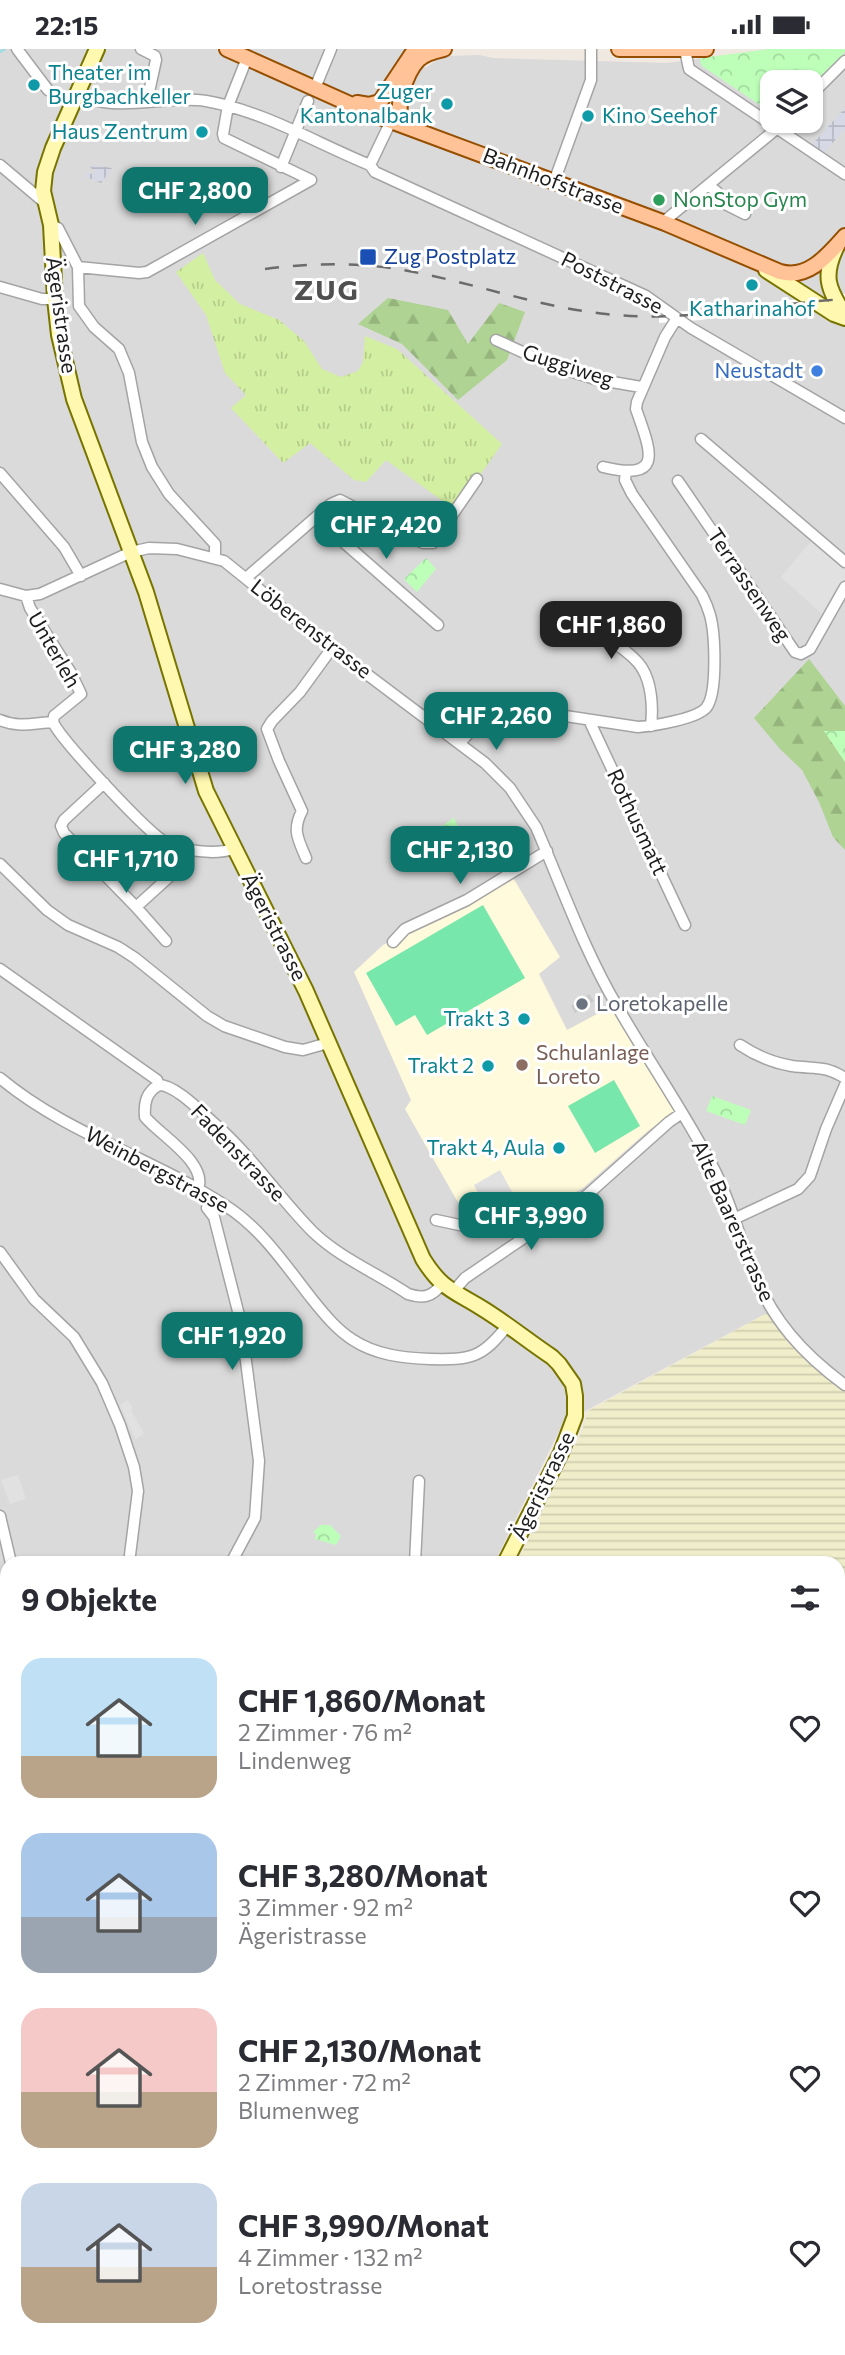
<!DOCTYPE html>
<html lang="de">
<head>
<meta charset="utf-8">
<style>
	body { margin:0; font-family:Commissioner,sans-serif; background:#f2f2f3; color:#2b2b33; height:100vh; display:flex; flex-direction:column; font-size:26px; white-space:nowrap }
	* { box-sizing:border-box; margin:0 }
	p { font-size:23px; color:#7c7c81 }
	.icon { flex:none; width:38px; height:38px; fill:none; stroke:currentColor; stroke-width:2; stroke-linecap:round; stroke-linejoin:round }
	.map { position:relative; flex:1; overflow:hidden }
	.side { position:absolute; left:0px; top:1507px; width:845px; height:800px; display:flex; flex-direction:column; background:#fff; border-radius:21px 21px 0 0; box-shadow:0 2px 5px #0004 }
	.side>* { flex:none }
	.tools { position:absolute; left:760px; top:21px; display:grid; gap:14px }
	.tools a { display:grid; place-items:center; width:63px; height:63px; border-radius:14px; background:#fff; box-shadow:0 2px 5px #0004; font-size:35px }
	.price { position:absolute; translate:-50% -60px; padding:0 16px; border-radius:14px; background:#0f766e; color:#fff; font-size:23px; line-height:46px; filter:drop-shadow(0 2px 4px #0008) }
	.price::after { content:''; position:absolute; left:50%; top:42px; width:21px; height:16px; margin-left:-10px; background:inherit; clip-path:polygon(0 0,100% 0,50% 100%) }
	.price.on { background:#222; color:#fff }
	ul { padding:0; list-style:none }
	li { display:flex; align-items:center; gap:21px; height:175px; padding:0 21px }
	li span { display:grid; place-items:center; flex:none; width:196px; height:140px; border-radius:21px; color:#555 }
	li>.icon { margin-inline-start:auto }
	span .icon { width:84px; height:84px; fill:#fffc; stroke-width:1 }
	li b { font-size:30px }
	h2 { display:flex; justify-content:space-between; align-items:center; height:84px; padding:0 21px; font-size:30px }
	.status { display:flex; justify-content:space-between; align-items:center; height:49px; padding:0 35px; background:#fff; direction:ltr }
	.status svg { height:19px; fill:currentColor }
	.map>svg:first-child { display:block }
	.residential { fill:#dbdada; fill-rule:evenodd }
	.education { fill:#fffadb }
	.religious { fill:#cbcbcb }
	.farmland { fill:url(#farmland-rules) }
	.grass { fill:url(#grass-tufts) }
	.forest { fill:url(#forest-firs) }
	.park { fill:url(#park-crowns) }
	.pitch { fill:#77e7ac }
	.parking { fill:#e1e1e1 }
	.plaza { fill:url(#plaza-grid) }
	.pier { fill:#fff }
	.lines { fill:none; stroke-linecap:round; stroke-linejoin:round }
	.stream { stroke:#9ddce2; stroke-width:2.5 }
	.street-casing { stroke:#a4a4a4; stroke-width:13 }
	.secondary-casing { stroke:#787400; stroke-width:18 }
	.primary-casing { stroke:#964f00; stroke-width:18 }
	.street { stroke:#fff; stroke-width:10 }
	.secondary { stroke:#fff8b0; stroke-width:14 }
	.primary { stroke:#ffc397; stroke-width:14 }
	.rail { stroke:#6b6b6b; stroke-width:2.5; stroke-dasharray:14 14; stroke-linecap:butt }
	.culture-dot { fill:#0f9aa8; stroke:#fff; stroke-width:2.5 }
	.leisure-dot { fill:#2e9e5b; stroke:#fff; stroke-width:2.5 }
	.transit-dot { fill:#1a4fb4; stroke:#fff; stroke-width:2.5 }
	.shop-dot { fill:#3f7fe0; stroke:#fff; stroke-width:2.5 }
	.worship-dot { fill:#6b7280; stroke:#fff; stroke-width:2.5 }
	.education-dot { fill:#8d6e63; stroke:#fff; stroke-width:2.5 }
	.labels { text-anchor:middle; stroke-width:6; stroke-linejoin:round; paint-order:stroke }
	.culture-label { font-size:21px; fill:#0d838f; stroke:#fff; text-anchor:end }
	.street-label { font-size:21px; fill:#1d1d1d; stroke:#fff }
	.leisure-label { font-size:21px; fill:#27864d; stroke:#fff; text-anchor:start }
	.transit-label { font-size:21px; fill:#164399; stroke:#fff; text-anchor:start }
	.shop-label { font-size:21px; fill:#366cbe; stroke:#fff; text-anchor:end }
	.worship-label { font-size:21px; fill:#5b616d; stroke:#fff; text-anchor:start }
	.education-label { font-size:21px; fill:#785e54; stroke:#fff; text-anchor:start }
	.district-label { font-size:28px; font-weight:bold; letter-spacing:2px; fill:#505050; stroke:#fff }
</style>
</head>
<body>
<div class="status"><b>22:15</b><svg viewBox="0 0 49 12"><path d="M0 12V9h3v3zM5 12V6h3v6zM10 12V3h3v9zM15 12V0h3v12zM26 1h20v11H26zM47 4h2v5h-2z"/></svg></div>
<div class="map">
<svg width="845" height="2306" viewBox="0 0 845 2306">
	<defs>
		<pattern id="farmland-rules" width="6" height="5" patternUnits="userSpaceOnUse" patternTransform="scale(1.75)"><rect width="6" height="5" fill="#f0eeca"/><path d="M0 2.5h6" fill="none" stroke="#cdccad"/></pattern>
		<pattern id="grass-tufts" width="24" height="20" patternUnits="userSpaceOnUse" patternTransform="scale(1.75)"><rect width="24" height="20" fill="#d3efa1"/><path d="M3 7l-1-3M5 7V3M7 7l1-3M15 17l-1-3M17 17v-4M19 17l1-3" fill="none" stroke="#b5cc8a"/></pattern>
		<pattern id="forest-firs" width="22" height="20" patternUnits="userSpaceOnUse" patternTransform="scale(1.75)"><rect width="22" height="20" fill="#aed392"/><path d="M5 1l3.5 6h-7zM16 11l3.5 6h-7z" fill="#95b57d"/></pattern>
		<pattern id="park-crowns" width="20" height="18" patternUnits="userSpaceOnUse" patternTransform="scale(1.75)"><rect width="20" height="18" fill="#bdffb9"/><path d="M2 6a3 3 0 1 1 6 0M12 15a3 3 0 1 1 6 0" fill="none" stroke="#a2da9f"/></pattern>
		<pattern id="plaza-grid" width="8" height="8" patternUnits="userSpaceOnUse" patternTransform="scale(1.75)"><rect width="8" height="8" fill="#d6d8e5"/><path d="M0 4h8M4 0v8" fill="none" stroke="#b7b9c4"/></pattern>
	</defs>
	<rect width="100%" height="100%" fill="#efe9e1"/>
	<path class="residential" d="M0 0H411L426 19 439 9 447 7 479 6 493 9 667 14 769 0H845V1331L798 1286 778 1258 563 1374 494 1514H7V1590H0ZM772 33H810V72H772Z
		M838 1880 839 1884 845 1885V2066L838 2061Z"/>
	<path class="education" d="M512 827 560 908 539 925 567 981 614 956 676 1063 649 1081 583 1139 533 1168 489 1176 469 1173 405 1060 411 1051 354 923 383 896 484 845Z"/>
	<path class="religious" d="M589 945 594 952 575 964 571 957Z"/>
	<path class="farmland" d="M769 1263 785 1290 804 1309 845 1341V1877L839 1879 838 1514H517L582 1382 588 1362Z"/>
	<path class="grass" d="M203 204 215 231 240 255 279 271 304 292 322 320 341 328 358 322 363 313 365 287 397 300 502 395 455 461 386 411 366 433 354 431 310 394 283 414 231 359 246 346 225 324 206 266 176 223Z
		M7 1595V1686L0 1688V1596Z
		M838 2061 845 2066V2306H514L512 2300H838Z"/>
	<path class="forest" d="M388 249 448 261 468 295 499 254 525 263 507 311 458 351 402 295 358 275Z
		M809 610 845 657V682L825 683 845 713V801L833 788 819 753 802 721 780 700 754 669Z
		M7 1788V1823L0 1829V1797Z"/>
	<path class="park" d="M769 0H845V3L810 41V33H772V64L702 17 700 13 701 9Z
		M426 509 436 520 417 543 404 530Z
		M824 682H845V713Z
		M454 769 475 810 454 826 429 790 430 785Z
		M712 1047 751 1061 745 1076 706 1062Z
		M321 1476H330L341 1487 336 1496 315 1490 316 1485 313 1483Z"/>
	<path class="pitch" d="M483 856 525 929 427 986 415 966 396 977 366 924Z
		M614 1031 640 1077 595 1104 568 1057Z"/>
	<path class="parking" d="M811 492 845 519V531L823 566 781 528Z
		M500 1121 522 1161 497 1182 474 1136Z
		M127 1351 133 1359 131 1361 144 1385 137 1389 135 1390 120 1356Z
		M18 1426 26 1450 10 1455 1 1431Z"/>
	<path class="plaza" d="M845 59V80L821 107 808 100Z
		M93 116 112 119 101 134 84 127 87 124 92 125 95 123 96 121 90 119Z"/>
	<path class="pier" d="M845 245V253L700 271 659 274V263L692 262Z"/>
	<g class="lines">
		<path class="stream" d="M0 3 5 0
			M838 1889 845 1888"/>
		<defs>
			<path id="street" d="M17 0 48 41 74 54
				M141 0 155 7 156 11 147 52
				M685 1 689 20 845 125
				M247 9 228 57 223 85 224 89 311 131
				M315 39 331 0
				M78 45C86 48 95 52 104 53 135 58 172 47 206 52 264 62 316 94 370 116L375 123 646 247 691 279 845 369
				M810 47 845 12
				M0 116 45 154
				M370 116 391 72
				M281 118 308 52
				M554 133 591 31V0
				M708 136 717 143 725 155 745 165
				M665 174 668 169 786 72
				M51 176 58 179 78 218 79 257 94 278 119 300 129 324 142 393 152 418 169 445 215 495V508
				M78 218 139 224 147 223 311 131
				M0 238 42 250H55
				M496 291 551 316 595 330 641 338
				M701 390 845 513
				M603 418C666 433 650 401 636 360L637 353 665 288 677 269
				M0 424 64 498 81 527
				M678 432 795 603 801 605 810 600 845 538
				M316 469 438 576
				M246 529 331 455 340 451 423 494H433L477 430
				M0 540 26 547 40 545 131 503 149 499 177 500 224 512 332 599 485 714 510 739 536 778C562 838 584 901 617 957 649 1013 686 1065 715 1122 732 1156 739 1188 753 1222 772 1271 803 1305 845 1336
				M558 560C580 574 629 598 642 619 652 635 653 659 651 677
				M0 671C19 679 34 674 53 673L54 667 81 645 71 624 30 559 26 547
				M589 671 685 876
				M53 673C60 690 148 784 165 793 183 802 214 806 234 800
				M460 694 485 666 500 657 638 678C653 677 696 670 706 659 718 645 715 584 710 566 708 559 705 552 702 546L632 445 625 431 626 423
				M104 734 64 771 61 777 64 784 136 858
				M306 809C298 790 292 781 302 762L279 712 267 680 272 672 300 643 332 599
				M0 815 47 861 68 876 118 898 135 909 207 967 224 977 285 998 303 1001 328 994
				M166 892 136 858 180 818 187 799
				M393 893 405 880 467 851 547 802
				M0 920 157 1031 159 1036C176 1036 202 1064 215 1075 252 1107 279 1149 313 1183 340 1209 377 1224 408 1245 423 1250 432 1248 442 1235
				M740 996C755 1006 774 1014 792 1017 815 1020 824 1016 845 1029
				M0 1029C67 1085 153 1109 226 1157 262 1180 286 1217 312 1250 324 1265 337 1281 353 1291 376 1306 403 1309 430 1310 471 1311 482 1309 507 1277
				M159 1036C146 1043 144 1054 145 1068 161 1087 208 1114 198 1140
				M211 1148 207 1159 214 1168 241 1274 259 1412 255 1469 231 1514
				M736 1169 798 1140 810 1127 826 1080 845 1036
				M436 1171 483 1181 497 1182 521 1180 554 1170 577 1155 669 1073 682 1064
				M0 1203 34 1250 74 1288 102 1334 120 1376 134 1418 138 1442 129 1514
				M453 1243 465 1229 540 1178
				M0 1467 11 1514
				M415 1514 419 1432
				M838 1901H845"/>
			<path id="secondary" d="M97 0 53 99 45 123 43 142 51 176 55 250 59 286 74 350 146 543 206 742 306 942 423 1210C441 1239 452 1241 480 1258 505 1273 528 1292 552 1308L559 1315 573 1335 575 1347V1367L561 1404 505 1514
				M837 197C822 227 828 240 845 266
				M766 221 834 265 845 269
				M504 2300 505 2306"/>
			<path id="primary" d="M227 0 372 65 665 174 780 223C808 231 828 206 845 187
				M619 0H706
				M357 54 369 56 380 53 412 5 424 0
				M401 75C396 56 405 25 418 11 425 4 435 2 444 0"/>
		</defs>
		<use href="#street" class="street-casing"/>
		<use href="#secondary" class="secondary-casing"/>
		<use href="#primary" class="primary-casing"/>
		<use href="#street" class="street"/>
		<use href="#secondary" class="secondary"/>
		<use href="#primary" class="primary"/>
		<path class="rail" d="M265 220C312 214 357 213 403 221 472 233 537 258 606 265 687 274 765 255 845 250"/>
	</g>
	<g class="culture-dot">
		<circle cx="34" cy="36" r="7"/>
		<circle cx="447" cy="55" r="7"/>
		<circle cx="588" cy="67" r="7"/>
		<circle cx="202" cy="83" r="7"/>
		<circle cx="752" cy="236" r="7"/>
		<circle cx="524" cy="970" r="7"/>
		<circle cx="488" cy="1017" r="7"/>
		<circle cx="559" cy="1099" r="7"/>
	</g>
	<circle class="leisure-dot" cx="659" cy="151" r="7"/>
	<rect class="transit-dot" x="359" y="199" width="18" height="18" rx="3.5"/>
	<circle class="shop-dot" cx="817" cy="322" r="7"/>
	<circle class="worship-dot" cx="582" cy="955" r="7"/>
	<circle class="education-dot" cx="522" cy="1016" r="7"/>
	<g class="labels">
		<g class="culture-label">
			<text x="48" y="31" text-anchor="start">Theater im<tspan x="48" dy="24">Burgbachkeller</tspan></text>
			<text x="433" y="50">Zuger<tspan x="433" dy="24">Kantonalbank</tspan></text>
			<text x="602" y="74" text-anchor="start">Kino Seehof</text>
			<text x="188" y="90">Haus Zentrum</text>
			<text x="752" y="267" text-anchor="middle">Katharinahof</text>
			<text x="510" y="977">Trakt 3</text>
			<text x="474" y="1024">Trakt 2</text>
			<text x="545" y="1106">Trakt 4, Aula</text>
		</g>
		<g class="street-label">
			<text transform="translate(553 132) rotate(21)" y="7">Bahnhofstrasse</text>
			<text transform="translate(612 234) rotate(27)" y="7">Poststrasse</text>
			<text transform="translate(61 266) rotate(82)" y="7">Ägeristrasse</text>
			<text transform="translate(568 317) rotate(18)" y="7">Guggiweg</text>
			<text transform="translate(749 536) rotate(56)" y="7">Terrassenweg</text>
			<text transform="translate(311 580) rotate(38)" y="7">Löberenstrasse</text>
			<text transform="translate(54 601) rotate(60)" y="7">Unterleh</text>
			<text transform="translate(637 773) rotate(65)" y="7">Rothusmatt</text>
			<text transform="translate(274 878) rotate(63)" y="7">Ägeristrasse</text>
			<text transform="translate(238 1104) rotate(46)" y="7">Fadenstrasse</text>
			<text transform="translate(157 1121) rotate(28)" y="7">Weinbergstrasse</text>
			<text transform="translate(733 1172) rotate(66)" y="7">Alte Baarerstrasse</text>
			<text transform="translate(543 1437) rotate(-64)" y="7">Ägeristrasse</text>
		</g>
		<g class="leisure-label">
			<text x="673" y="158">NonStop Gym</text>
		</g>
		<g class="transit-label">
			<text x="384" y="215">Zug Postplatz</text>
		</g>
		<g class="shop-label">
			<text x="803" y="329">Neustadt</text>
		</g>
		<g class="worship-label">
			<text x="596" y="962">Loretokapelle</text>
		</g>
		<g class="education-label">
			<text x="536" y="1011">Schulanlage<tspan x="536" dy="24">Loreto</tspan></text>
		</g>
		<g class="district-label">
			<text x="327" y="251">ZUG</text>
		</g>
	</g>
</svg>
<div class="tools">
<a><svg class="icon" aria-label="layers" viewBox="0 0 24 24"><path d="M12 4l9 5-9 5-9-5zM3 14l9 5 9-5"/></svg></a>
</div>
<b class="price" style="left:195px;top:178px">CHF 2,800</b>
<b class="price" style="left:386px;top:512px">CHF 2,420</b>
<b class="price on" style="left:611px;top:612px">CHF 1,860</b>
<b class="price" style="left:496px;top:703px">CHF 2,260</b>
<b class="price" style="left:185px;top:737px">CHF 3,280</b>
<b class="price" style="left:460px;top:837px">CHF 2,130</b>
<b class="price" style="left:126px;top:846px">CHF 1,710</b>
<b class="price" style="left:531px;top:1203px">CHF 3,990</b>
<b class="price" style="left:232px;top:1323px">CHF 1,920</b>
<section class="side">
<h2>9 Objekte<svg class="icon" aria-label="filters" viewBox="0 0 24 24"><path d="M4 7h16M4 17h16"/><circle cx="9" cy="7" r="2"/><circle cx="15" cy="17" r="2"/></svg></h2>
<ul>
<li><span style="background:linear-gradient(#bfe0f5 70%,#b9a48a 0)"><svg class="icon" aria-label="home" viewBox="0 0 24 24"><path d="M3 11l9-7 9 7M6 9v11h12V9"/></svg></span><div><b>CHF 1,860/Monat</b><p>2 Zimmer · 76 m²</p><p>Lindenweg</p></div><svg class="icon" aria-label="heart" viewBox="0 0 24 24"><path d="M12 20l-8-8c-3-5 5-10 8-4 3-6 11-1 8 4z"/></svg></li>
<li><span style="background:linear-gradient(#a9c7e8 60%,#9aa5b1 0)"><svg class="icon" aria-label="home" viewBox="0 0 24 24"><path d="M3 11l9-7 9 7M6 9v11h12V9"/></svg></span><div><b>CHF 3,280/Monat</b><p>3 Zimmer · 92 m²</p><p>Ägeristrasse</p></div><svg class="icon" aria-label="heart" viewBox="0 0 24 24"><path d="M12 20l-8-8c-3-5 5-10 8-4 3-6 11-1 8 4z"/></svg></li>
<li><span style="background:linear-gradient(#f6c9c9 60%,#b9a48a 0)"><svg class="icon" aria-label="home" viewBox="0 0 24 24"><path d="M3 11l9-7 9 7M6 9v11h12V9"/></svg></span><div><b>CHF 2,130/Monat</b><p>2 Zimmer · 72 m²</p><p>Blumenweg</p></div><svg class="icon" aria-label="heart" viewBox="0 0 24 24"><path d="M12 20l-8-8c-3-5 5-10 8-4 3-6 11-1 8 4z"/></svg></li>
<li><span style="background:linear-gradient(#c9d6e8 60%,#b9a48a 0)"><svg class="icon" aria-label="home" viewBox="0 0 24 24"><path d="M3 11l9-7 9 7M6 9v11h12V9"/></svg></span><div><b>CHF 3,990/Monat</b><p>4 Zimmer · 132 m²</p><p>Loretostrasse</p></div><svg class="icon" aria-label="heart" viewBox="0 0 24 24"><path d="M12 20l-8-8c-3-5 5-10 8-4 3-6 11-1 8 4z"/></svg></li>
</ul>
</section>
</div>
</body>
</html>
